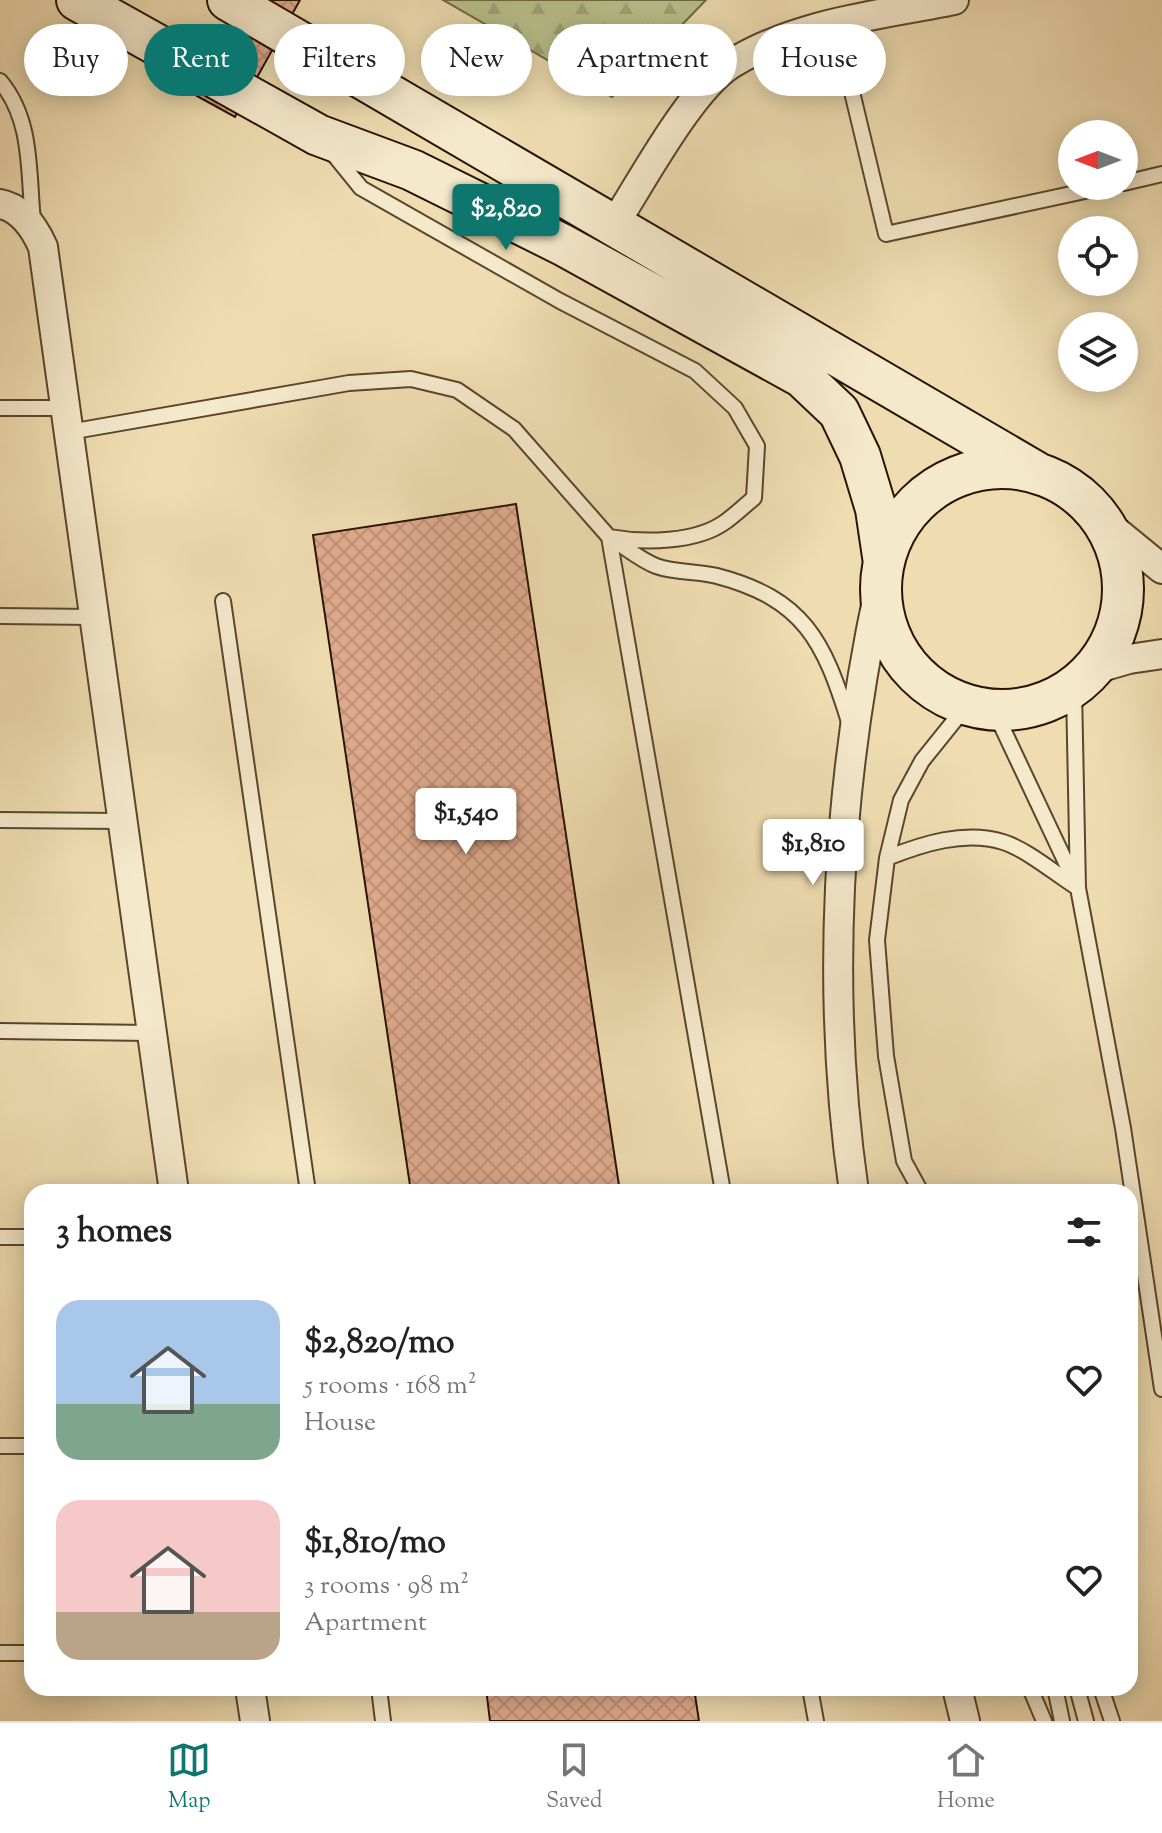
<!DOCTYPE html>
<html lang="en">
<head>
<meta charset="utf-8">
<style>
	body { margin:0; font-family:"Sorts Mill Goudy",serif; background:#f6f6f6; color:#222; height:100vh; display:flex; flex-direction:column; font-size:30px; white-space:nowrap }
	* { box-sizing:border-box; margin:0 }
	p { font-size:26px; color:#767676 }
	.icon { flex:none; width:44px; height:44px; fill:none; stroke:currentColor; stroke-width:2; stroke-linecap:round; stroke-linejoin:round }
	.map { position:relative; flex:1; overflow:hidden }
	.details { position:absolute; left:24px; top:1184px; width:1114px; height:512px; display:flex; flex-direction:column; background:#fff; border-radius:24px; box-shadow:0 4px 20px #0003 }
	.details>* { flex:none }
	.guide { position:absolute; left:24px; top:24px; width:1114px; height:72px; display:flex; gap:16px }
	.needle { width:52px; rotate:270deg }
	.fabs { position:absolute; left:1058px; top:120px; display:grid; gap:16px }
	.fabs a { display:grid; place-items:center; width:80px; height:80px; border-radius:50%; background:#fff; box-shadow:0 4px 20px #0003; font-size:40px }
	.price { position:absolute; translate:-50% -68px; padding:0 18px; border-radius:8px; background:#fff; color:#222; font-size:26px; line-height:52px; filter:drop-shadow(0 2px 4px #0008) }
	.price::after { content:''; position:absolute; left:50%; top:48px; width:24px; height:18px; margin-left:-12px; background:inherit; clip-path:polygon(0 0,100% 0,50% 100%) }
	.price.current { background:#0f766e; color:#fff }
	ul { padding:0; list-style:none }
	li { display:flex; align-items:center; gap:24px; height:200px; padding:0 32px }
	li span { display:grid; place-items:center; flex:none; width:224px; height:160px; border-radius:24px; color:#555 }
	li>.icon { margin-inline-start:auto }
	span .icon { width:96px; height:96px; fill:#fffc; stroke-width:1 }
	li b { font-size:34px }
	h2 { display:flex; justify-content:space-between; align-items:center; height:96px; padding:0 32px; font-size:34px }
	.tag { padding:0 28px; border-radius:36px; background:#fff; box-shadow:0 4px 20px #0003; font-size:28px; line-height:72px }
	.tag.current { background:#0f766e; color:#fff }
	.tabs { display:flex; justify-content:space-around; align-items:center; height:112px; border-top:2px solid #e0e0e0; background:#fff; font-size:22px; color:#767676 }
	.tabs a { display:grid; justify-items:center; gap:4px }
	.tabs .current { color:#0f766e }
	.map>svg:first-child { display:block }
	.forest { fill:url(#forest-firs); stroke:#706a46; stroke-width:2 }
	.building { fill:url(#building-cross-hatch); stroke:#281401; stroke-width:2 }
	.lines { fill:none; stroke-linecap:round; stroke-linejoin:round }
	.service-casing { stroke:#5a462d; stroke-width:18 }
	.minor-casing { stroke:#5a462d; stroke-width:32 }
	.secondary-casing { stroke:#281401; stroke-width:44 }
	.service { stroke:#f5e9cc; stroke-width:14 }
	.minor { stroke:#f5e9cc; stroke-width:28 }
	.secondary { stroke:#f5e9cc; stroke-width:40 }
</style>
</head>
<body>
<div class="map">
<svg width="1162" height="1721" viewBox="0 0 1162 1721">
	<defs>
		<pattern id="forest-firs" width="22" height="20" patternUnits="userSpaceOnUse" patternTransform="scale(2)"><rect width="22" height="20" fill="#b9c18c"/><path d="M5 1l3.5 6h-7zM16 11l3.5 6h-7z" fill="#9fa577"/></pattern>
		<pattern id="building-cross-hatch" width="8" height="8" patternUnits="userSpaceOnUse" patternTransform="scale(2)"><rect width="8" height="8" fill="#e1ab8f"/><path d="M0 0l8 8M0 8l8-8" fill="none" stroke="#c1927a"/></pattern>
	</defs>
	<rect width="100%" height="100%" fill="#efddb1"/>
	<filter id="stains"><feTurbulence type="fractalNoise" baseFrequency=".0025" numOctaves="4"/><feColorMatrix values="0 0 0 0 .2 0 0 0 0 .09 0 0 0 0 .02 0 0 0 .5 -.17"/></filter>
	<radialGradient id="worn" r=".72"><stop offset=".6" stop-color="#630" stop-opacity="0"/><stop offset="1" stop-color="#630" stop-opacity=".3"/></radialGradient>
	<path class="forest" d="M443 0H706L612 97Z"/>
	<path class="building" d="M250 0H300L235 117 197 96Z
		M516 504 620 1192H411L313 535Z
		M486 1688H694L699 1721H490Z"/>
	<g class="lines">
		<defs>
			<path id="service" d="M836 25 886 234 1108 186
				M0 81C33 120 28 172 33 221
				M331 151 361 188 560 301 695 371 735 408 757 446 754 498C744 506 735 515 725 522 696 543 643 543 609 537 624 546 640 560 656 566 675 573 698 571 717 576 804 599 824 641 849 722
				M1124 183 1162 174
				M0 408H66
				M69 432 349 383 411 379 457 390 514 429 609 537 723 1192
				M223 601 308 1192
				M0 616 94 617
				M1074 690 1078 888 1123 1128 1162 1389
				M994 710 1076 884
				M0 820 122 821
				M887 858C922 844 965 830 1003 842 1026 849 1057 875 1078 888
				M0 1031 150 1033
				M921 1192 904 1161 886 1056 877 940 887 858 901 800 922 761 967 705
				M0 1237H32
				M0 1446H32
				M0 1653H32
				M379 1688 383 1721
				M810 1688 816 1721
				M1030 1688 1044 1721
				M1055 1688 1062 1721
				M1077 1688 1086 1721
				M1101 1688 1112 1721"/>
			<path id="minor" d="M0 204C22 208 35 229 43 247L174 1192
				M613 226C641 183 690 90 731 64 796 23 880 15 954 0
				M1101 519 1162 569
				M1091 670 1129 659 1162 654
				M854 1192C825 991 837 784 880 586
				M250 1688 255 1721
				M957 1688 965 1721"/>
			<path id="secondary" d="M77 0 318 135 412 170 563 245 802 377 839 412 860 456 876 509 884 563
				M228 0 1036 472
				M881 589a121 121 0 1 1 242 0a121 121 0 1 1-242 0Z"/>
		</defs>
		<use href="#service" class="service-casing"/>
		<use href="#minor" class="minor-casing"/>
		<use href="#secondary" class="secondary-casing"/>
		<use href="#service" class="service"/>
		<use href="#minor" class="minor"/>
		<use href="#secondary" class="secondary"/>
	</g>
	<rect width="100%" height="100%" filter="url(#stains)"/>
	<rect width="100%" height="100%" fill="url(#worn)"/>
</svg>
<div class="fabs">
<a><svg class="needle" viewBox="-14 -14 28 28"><path d="M0-13l5 13h-10z" fill="#e53935"/><path d="M0 13l5-13h-10z" fill="#767676"/></svg></a>
<a><svg class="icon" aria-label="locate" viewBox="0 0 24 24"><circle cx="12" cy="12" r="6"/><path d="M12 2v4M12 18v4M2 12h4M18 12h4"/></svg></a>
<a><svg class="icon" aria-label="layers" viewBox="0 0 24 24"><path d="M12 4l9 5-9 5-9-5zM3 14l9 5 9-5"/></svg></a>
</div>
<b class="price current" style="left:506px;top:252px">$2,820</b>
<b class="price" style="left:466px;top:856px">$1,540</b>
<b class="price" style="left:813px;top:887px">$1,810</b>
<div class="guide">
<a class="tag">Buy</a>
<a class="tag current">Rent</a>
<a class="tag">Filters</a>
<a class="tag">New</a>
<a class="tag">Apartment</a>
<a class="tag">House</a>
</div>
<section class="details">
<h2>3 homes<svg class="icon" aria-label="filters" viewBox="0 0 24 24"><path d="M4 7h16M4 17h16"/><circle cx="9" cy="7" r="2"/><circle cx="15" cy="17" r="2"/></svg></h2>
<ul>
<li><span style="background:linear-gradient(#a9c7e8 65%,#7fa58c 0)"><svg class="icon" aria-label="home" viewBox="0 0 24 24"><path d="M3 11l9-7 9 7M6 9v11h12V9"/></svg></span><div><b>$2,820/mo</b><p>5 rooms · 168 m²</p><p>House</p></div><svg class="icon" aria-label="heart" viewBox="0 0 24 24"><path d="M12 20l-8-8c-3-5 5-10 8-4 3-6 11-1 8 4z"/></svg></li>
<li><span style="background:linear-gradient(#f6c9c9 70%,#b9a48a 0)"><svg class="icon" aria-label="home" viewBox="0 0 24 24"><path d="M3 11l9-7 9 7M6 9v11h12V9"/></svg></span><div><b>$1,810/mo</b><p>3 rooms · 98 m²</p><p>Apartment</p></div><svg class="icon" aria-label="heart" viewBox="0 0 24 24"><path d="M12 20l-8-8c-3-5 5-10 8-4 3-6 11-1 8 4z"/></svg></li>
</ul>
</section>
</div>
<nav class="tabs">
<a class="current"><svg class="icon" aria-label="map" viewBox="0 0 24 24"><path d="M3 6l6-2 6 2 6-2v14l-6 2-6-2-6 2zM9 4v14M15 6v14"/></svg>Map</a>
<a><svg class="icon" aria-label="saved" viewBox="0 0 24 24"><path d="M7 4h10v16l-5-4-5 4z"/></svg>Saved</a>
<a><svg class="icon" aria-label="home" viewBox="0 0 24 24"><path d="M3 11l9-7 9 7M6 9v11h12V9"/></svg>Home</a>
</nav>
</body>
</html>
